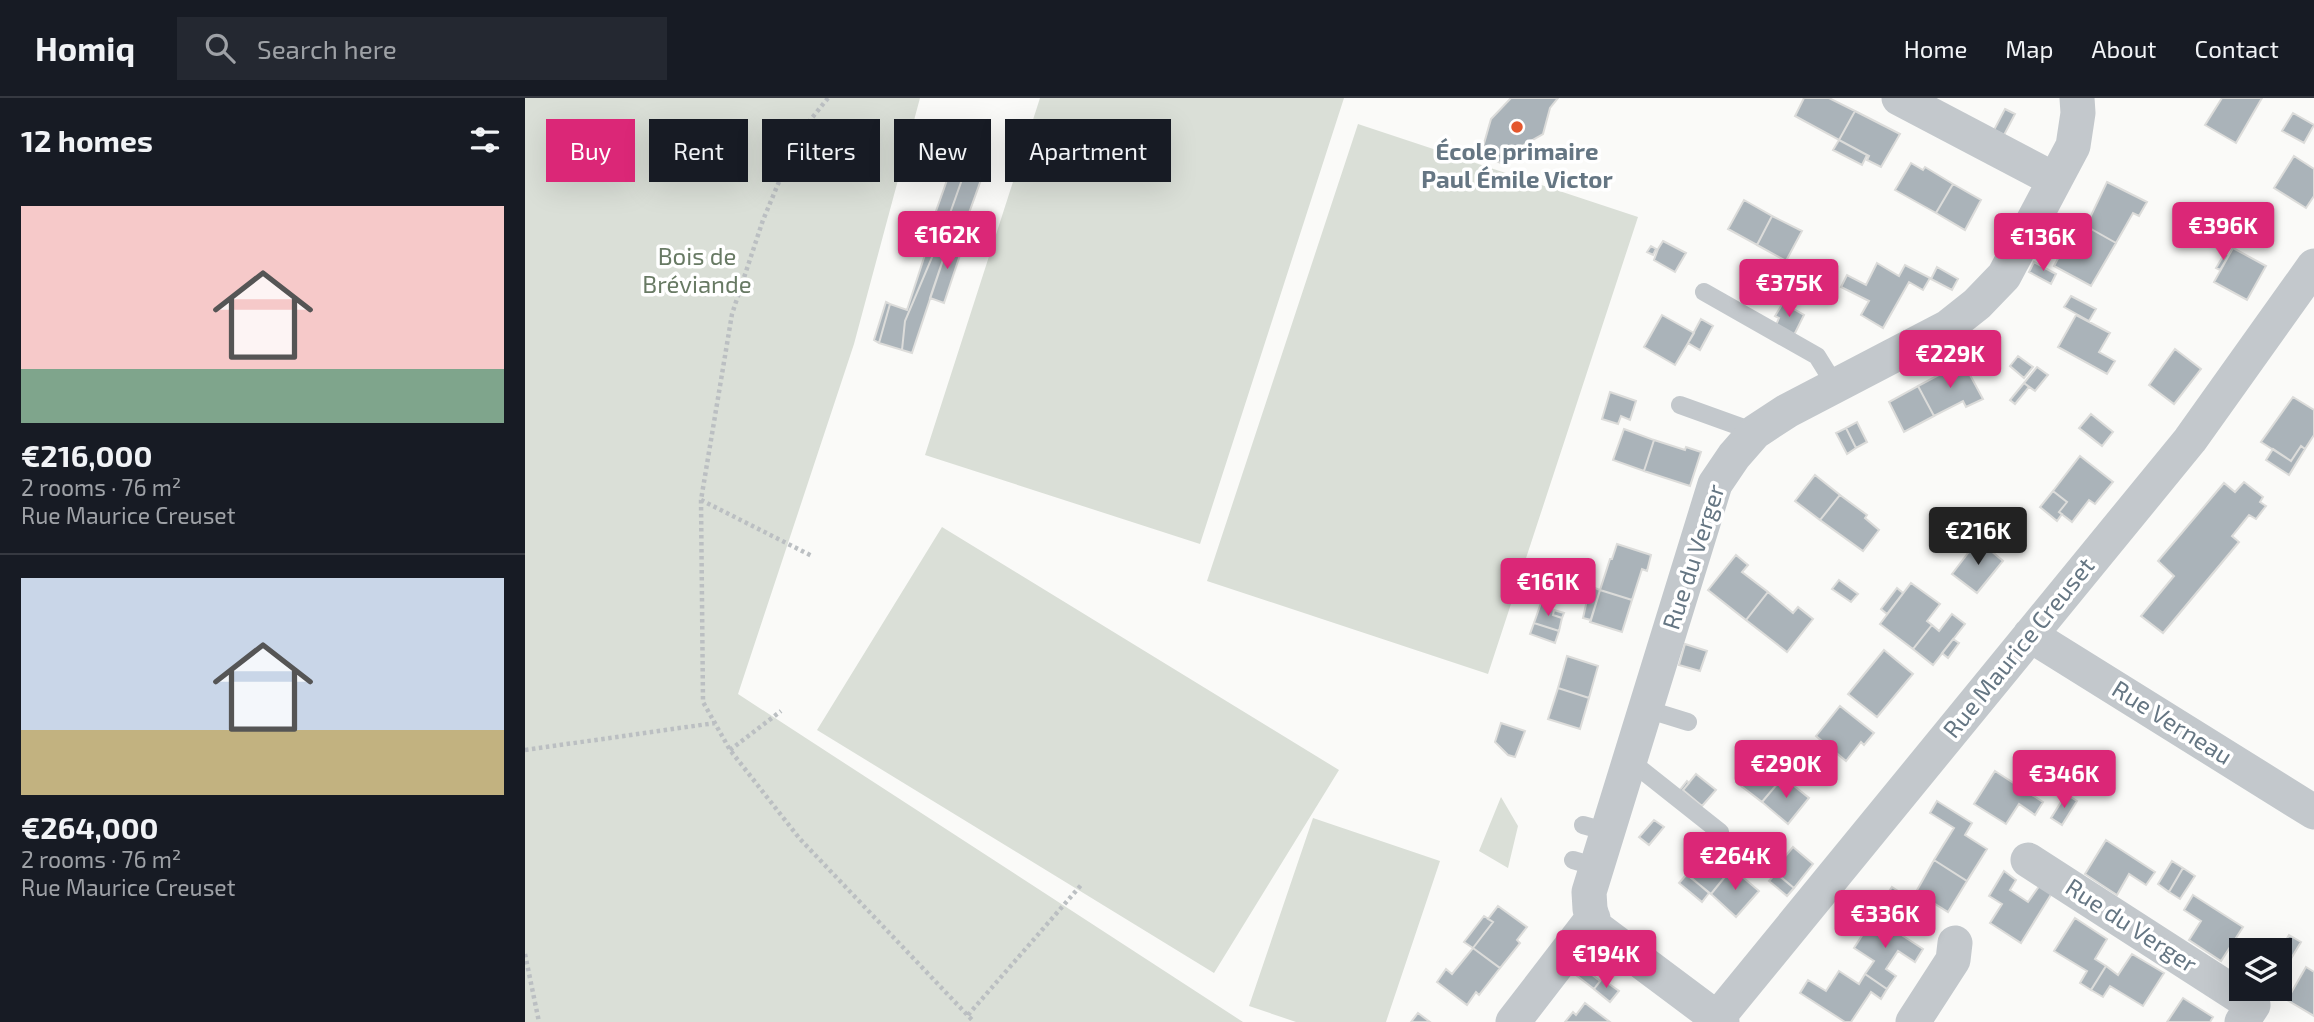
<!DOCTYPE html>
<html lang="en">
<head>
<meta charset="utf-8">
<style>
	body { margin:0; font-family:"Exo 2",sans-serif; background:#242831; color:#f1f3f6; height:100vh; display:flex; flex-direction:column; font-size:26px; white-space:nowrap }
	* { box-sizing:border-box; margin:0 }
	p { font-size:23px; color:#9ea1a6 }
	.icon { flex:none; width:38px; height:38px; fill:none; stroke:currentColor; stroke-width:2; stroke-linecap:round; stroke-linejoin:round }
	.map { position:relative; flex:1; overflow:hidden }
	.details { display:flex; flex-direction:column; background:#171b24; width:525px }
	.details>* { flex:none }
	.top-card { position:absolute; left:21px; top:21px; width:665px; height:63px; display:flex; gap:14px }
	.buttons { position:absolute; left:1704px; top:840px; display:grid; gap:14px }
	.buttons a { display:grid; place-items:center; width:63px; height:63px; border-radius:0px; background:#171b24; box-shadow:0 7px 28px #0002; font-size:35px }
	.price { position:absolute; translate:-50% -60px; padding:0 16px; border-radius:7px; background:#db2777; color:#fff; font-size:23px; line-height:46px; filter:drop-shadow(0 2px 4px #0008) }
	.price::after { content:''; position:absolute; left:50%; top:42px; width:21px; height:16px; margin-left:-10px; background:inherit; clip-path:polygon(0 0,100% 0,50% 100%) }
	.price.active { background:#222; color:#fff }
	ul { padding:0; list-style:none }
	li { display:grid; align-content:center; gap:14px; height:371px; padding:0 21px }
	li+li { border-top:2px solid #363941 }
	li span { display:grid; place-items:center; height:217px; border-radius:0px; color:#555 }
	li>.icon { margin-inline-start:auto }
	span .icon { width:126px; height:126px; fill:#fffc; stroke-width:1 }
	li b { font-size:30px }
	h2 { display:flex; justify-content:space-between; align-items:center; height:84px; padding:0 21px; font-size:30px }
	.chip { padding:0 24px; border-radius:0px; background:#171b24; box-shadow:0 7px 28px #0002; font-size:24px; line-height:63px }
	.chip.active { background:#db2777; color:#fff }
	header { display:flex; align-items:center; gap:42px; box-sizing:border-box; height:98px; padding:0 35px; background:#171b24; border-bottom:2px solid #363941 }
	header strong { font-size:33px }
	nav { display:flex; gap:38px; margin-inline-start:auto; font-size:24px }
	.search { width:490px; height:63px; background:#242831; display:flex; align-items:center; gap:18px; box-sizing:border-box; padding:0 24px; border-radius:0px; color:#9ea1a6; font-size:26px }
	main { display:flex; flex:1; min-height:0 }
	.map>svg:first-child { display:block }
	.green { fill:#dadfd7 }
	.building { fill:#aab3b9; stroke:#dcdcda; stroke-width:2 }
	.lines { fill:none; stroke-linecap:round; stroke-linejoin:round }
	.path { stroke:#bbbfc2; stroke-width:4.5; stroke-dasharray:3.5 3.5; stroke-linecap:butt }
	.lane { stroke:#c3c8cc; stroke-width:18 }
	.street { stroke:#c3c8cc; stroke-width:35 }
	.poi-dot { fill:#e4572e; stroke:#fff; stroke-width:2.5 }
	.labels { text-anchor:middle; stroke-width:7; stroke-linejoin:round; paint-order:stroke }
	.poi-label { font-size:24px; font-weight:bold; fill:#657683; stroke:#fff }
	.park-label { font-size:24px; fill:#687a64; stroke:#fff }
	.street-label { font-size:24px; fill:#657683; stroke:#fff }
</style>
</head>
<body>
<header>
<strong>Homiq</strong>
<div class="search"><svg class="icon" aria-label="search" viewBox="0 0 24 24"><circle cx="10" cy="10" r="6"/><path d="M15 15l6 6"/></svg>Search here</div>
<nav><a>Home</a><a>Map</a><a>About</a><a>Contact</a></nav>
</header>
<main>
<section class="details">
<h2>12 homes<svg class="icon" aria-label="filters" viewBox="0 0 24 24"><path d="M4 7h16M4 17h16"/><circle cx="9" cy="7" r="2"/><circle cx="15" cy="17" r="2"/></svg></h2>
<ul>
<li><span style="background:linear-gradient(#f6c9c9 75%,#7fa58c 0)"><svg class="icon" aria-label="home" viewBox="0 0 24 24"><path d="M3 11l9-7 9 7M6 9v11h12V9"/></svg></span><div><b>€216,000</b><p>2 rooms · 76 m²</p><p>Rue Maurice Creuset</p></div></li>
<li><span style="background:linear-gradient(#c9d6e8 70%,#c2b280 0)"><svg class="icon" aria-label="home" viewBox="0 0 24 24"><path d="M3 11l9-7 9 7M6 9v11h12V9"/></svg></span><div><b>€264,000</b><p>2 rooms · 76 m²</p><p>Rue Maurice Creuset</p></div></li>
</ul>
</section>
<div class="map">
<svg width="1789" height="924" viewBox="0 0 1789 924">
	<rect width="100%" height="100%" fill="#fafaf8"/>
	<path class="green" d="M0 0H395L329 246 213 596 718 924H0Z
		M515 0H819L675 446 400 357Z
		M833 26 1113 119 963 576 682 483Z
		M417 429 814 672 689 875 292 632Z
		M976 699 993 728 983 770 954 753Z
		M788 720 915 763 861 924H771L724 908Z"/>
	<path class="building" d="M986 0H1033L1025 10 1018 36 997 48 982 68 956 56 966 21Z
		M1279 0H1304L1330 13 1314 42 1270 18Z
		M1697 0H1737L1711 45 1680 27Z
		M1480 11 1490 16 1479 37 1469 32Z
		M1330 13 1375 36 1356 69 1342 62 1344 58 1314 42Z
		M1768 15 1789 27 1779 45 1757 33Z
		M1314 42 1342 57 1337 67 1308 52Z
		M1769 58 1789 71V98L1781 110 1749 90Z
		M1386 65 1398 72 1400 69 1428 86 1411 115 1370 92Z
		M427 68 440 73 423 121 410 116Z
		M440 73 457 79 440 126 423 121Z
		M1582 84 1622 104 1614 118 1608 115 1591 145 1561 128Z
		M1428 86 1456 102 1440 132 1411 115Z
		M1219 102 1247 118 1232 147 1203 131Z
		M1247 118 1277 133 1261 163 1232 147Z
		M1561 128 1591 145 1566 188 1529 168 1537 153 1544 158Z
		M407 135 416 138 380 223 377 252 354 245 365 206 382 212Z
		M416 138 425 141 387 255 377 252 380 223Z
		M425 141 439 145 419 205 405 200Z
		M1138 143 1161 155 1150 174 1129 162 1133 151Z
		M1126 148 1131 151 1128 157 1122 154Z
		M1708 150 1741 168 1722 202 1689 184Z
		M1700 155 1704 157 1695 172 1691 170Z
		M1509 164 1531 176 1526 186 1504 174Z
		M1352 165 1374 178 1380 167 1405 180 1398 192 1384 184 1358 230 1336 217 1344 203 1316 189 1322 177 1341 187Z
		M1412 169 1433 181 1427 192 1406 181Z
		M1546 198 1571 211 1564 223 1539 209Z
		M361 204 365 206 354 245 349 242Z
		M1258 205 1279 217 1269 237 1251 227 1254 220 1250 218Z
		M1137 217 1169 235 1150 267 1119 249Z
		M1551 217 1585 235 1574 254 1590 263 1582 276 1533 249Z
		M1176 221 1188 228 1175 252 1163 245Z
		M1650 251 1676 271 1649 306 1624 287Z
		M1493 258 1508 269 1499 280 1485 268Z
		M1438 264 1458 301 1441 309 1438 303 1409 318 1393 288Z
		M1512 269 1523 277 1510 293 1499 285Z
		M1499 285 1504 289 1490 306 1485 302Z
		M1393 288 1409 318 1379 334 1364 304Z
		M1085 294 1111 303 1105 322 1096 318 1093 326 1077 321Z
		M1768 299 1789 312V337L1780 351 1776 348 1766 363 1736 344Z
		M1566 316 1588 334 1577 348 1554 330Z
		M1332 324 1342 344 1331 350 1321 330Z
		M1321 330 1331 350 1322 356 1311 335Z
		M1099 331 1129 342 1119 373 1088 362Z
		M1129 342 1160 352 1161 349 1176 354 1165 388 1119 373Z
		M1776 348 1780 351 1764 377 1741 362 1748 351 1766 363Z
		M1555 358 1588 384 1570 406 1564 402 1547 424 1534 414 1542 404 1528 393Z
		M1290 377 1315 397 1295 422 1270 403Z
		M1719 384 1738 399 1735 404 1741 408 1731 421 1724 417 1707 438 1714 444 1638 535 1616 518 1649 478 1633 463 1699 385 1710 394Z
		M1528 393 1542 404 1534 414 1537 416 1532 423 1515 409Z
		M1315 397 1342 417 1340 420 1354 432 1338 453 1295 422Z
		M1453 442 1478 463 1452 495 1427 476Z
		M1092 446 1126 457 1122 473 1117 471 1107 502 1075 492 1085 461H1087Z
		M1211 457 1223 467 1217 474 1243 494 1221 522 1183 492Z
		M1314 482 1333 496 1326 504 1307 491Z
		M1386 485 1415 506 1402 523 1407 527 1388 551 1355 526Z
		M1065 488 1075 492 1066 522 1058 520Z
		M1372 490 1378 495 1362 516 1356 511Z
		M1075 492 1107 502 1097 534 1065 524Z
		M1243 494 1268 515 1273 509 1288 521 1262 554 1221 522Z
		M1016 505 1029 512 1028 517 1037 520 1034 533 1009 525Z
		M1029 512 1039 515 1037 520 1028 517Z
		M1427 516 1440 526 1408 567 1388 551 1407 527 1414 533Z
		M1009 525 1034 533 1030 545 1005 536Z
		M1428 541 1434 545 1423 560 1417 555Z
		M1160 546 1182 553 1175 573 1154 567Z
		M1359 552 1388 576 1352 619 1323 596Z
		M1042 558 1073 568 1064 600 1033 590Z
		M1033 590 1064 600 1055 631 1023 621Z
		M1315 608 1349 635 1339 647 1336 644 1321 663 1291 638Z
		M976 625 1000 633 990 659 983 657 970 644Z
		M1234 659 1258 679 1237 704 1211 684Z
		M1470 673 1518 704 1510 717 1494 706 1481 726 1449 706Z
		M1171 676 1191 692 1177 708 1158 692Z
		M1258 679 1284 700 1263 726 1237 704Z
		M1162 683 1164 685 1158 692 1177 708 1175 711 1154 693Z
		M1541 696 1552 703 1537 727 1526 720Z
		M1412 703 1447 725 1440 737 1462 751 1442 783 1409 762 1429 730 1405 715Z
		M1129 722 1139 729 1124 747 1114 739Z
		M1581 742 1630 774 1621 787 1604 776 1592 797 1560 776Z
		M1182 749 1207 770 1186 796 1160 775Z
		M1268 749 1288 766 1269 790 1248 773Z
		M1409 762 1442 783 1423 814 1391 794Z
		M1647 763 1658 770 1644 794 1633 786Z
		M1207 770 1234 793 1211 819 1186 796Z
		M1658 770 1670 778 1655 801 1644 794Z
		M1479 773 1491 782 1485 792 1503 804 1515 787 1527 795 1496 845 1465 825 1477 806 1464 798Z
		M1251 775 1269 790 1262 798 1244 783Z
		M1162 776 1184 795 1177 804 1154 785Z
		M1367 789 1390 804 1382 816 1359 801Z
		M1668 797 1718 829 1696 863 1664 842 1676 823 1659 812Z
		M973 808 1002 829 992 842 995 845 975 870 948 850 968 824 963 821Z
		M959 818 968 824 948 850 939 844Z
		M1349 819 1398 851 1390 864 1373 853 1361 871 1371 878 1362 891 1340 876 1349 863 1329 850Z
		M1550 820 1582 841 1570 861 1581 868 1566 892 1555 885 1562 873 1529 853Z
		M1764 837 1776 844 1761 869 1755 866V852Z
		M948 850 975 870 954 897 951 894 942 907 912 884 921 871 927 876Z
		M1607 856 1639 875 1618 908 1585 888 1578 899 1566 892 1581 868 1593 877Z
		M1057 869 1075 883 1069 891 1051 877Z
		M1781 869 1789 874V918L1762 902Z
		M1314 873 1334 886 1340 876 1362 891 1356 901 1346 894 1326 924H1320L1275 895 1283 882 1301 893Z
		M1077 881 1094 893 1085 904 1069 891Z
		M1658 900 1688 919 1685 924H1642Z
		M1060 905 1085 924H1040L1048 914 1051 917Z
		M893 915 905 924H886Z"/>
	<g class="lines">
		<path class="path" d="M303 0 274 36 238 122 207 216 176 402 178 604 205 652 275 741 449 924
			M176 402 287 458
			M0 652 190 625
			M205 652 256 613
			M0 856 14 924
			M443 917 557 786"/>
		<path class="lane" d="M1179 194 1292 258 1310 287
			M1155 307 1230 334
			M1121 611 1163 624
			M1103 668 1118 673 1195 734
			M1058 727 1083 734
			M1048 762 1072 769"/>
		<path class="street" d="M1374 0 1530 82
			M1505 537 1789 714
			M1503 762 1728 907 1717 924
			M988 924 1068 820
			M1189 924 1665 342 1789 168
			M1197 924 1070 829 1065 811 1064 794 1190 386 1209 358 1230 334 1262 313 1423 229 1452 206 1479 178 1548 48 1553 15 1552 0
			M1388 924 1428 862 1430 845"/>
	</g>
	<circle class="poi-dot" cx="992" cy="29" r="7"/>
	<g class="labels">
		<g class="poi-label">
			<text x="992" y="62">École primaire<tspan x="992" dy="28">Paul Émile Victor</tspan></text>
		</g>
		<g class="park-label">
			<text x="172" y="167">Bois de<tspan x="172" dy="28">Bréviande</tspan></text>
		</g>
		<g class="street-label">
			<text transform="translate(1169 459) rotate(-72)" y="8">Rue du Verger</text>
			<text transform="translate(1494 550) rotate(-51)" y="8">Rue Maurice Creuset</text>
			<text transform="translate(1647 625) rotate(32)" y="8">Rue Verneau</text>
			<text transform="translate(1606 828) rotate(33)" y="8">Rue du Verger</text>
		</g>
	</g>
</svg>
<div class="buttons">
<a><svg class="icon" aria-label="layers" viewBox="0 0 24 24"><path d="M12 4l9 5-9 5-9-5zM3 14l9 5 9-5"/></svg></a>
</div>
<b class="price" style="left:1698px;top:164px">€396K</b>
<b class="price" style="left:422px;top:173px">€162K</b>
<b class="price" style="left:1518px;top:175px">€136K</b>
<b class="price" style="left:1264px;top:221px">€375K</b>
<b class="price" style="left:1425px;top:292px">€229K</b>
<b class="price active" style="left:1453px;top:469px">€216K</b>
<b class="price" style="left:1023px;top:520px">€161K</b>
<b class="price" style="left:1261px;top:702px">€290K</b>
<b class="price" style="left:1539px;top:712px">€346K</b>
<b class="price" style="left:1210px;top:794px">€264K</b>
<b class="price" style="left:1360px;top:852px">€336K</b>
<b class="price" style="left:1081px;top:892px">€194K</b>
<div class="top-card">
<a class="chip active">Buy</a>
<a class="chip">Rent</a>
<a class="chip">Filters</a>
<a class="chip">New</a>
<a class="chip">Apartment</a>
</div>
</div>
</main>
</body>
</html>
